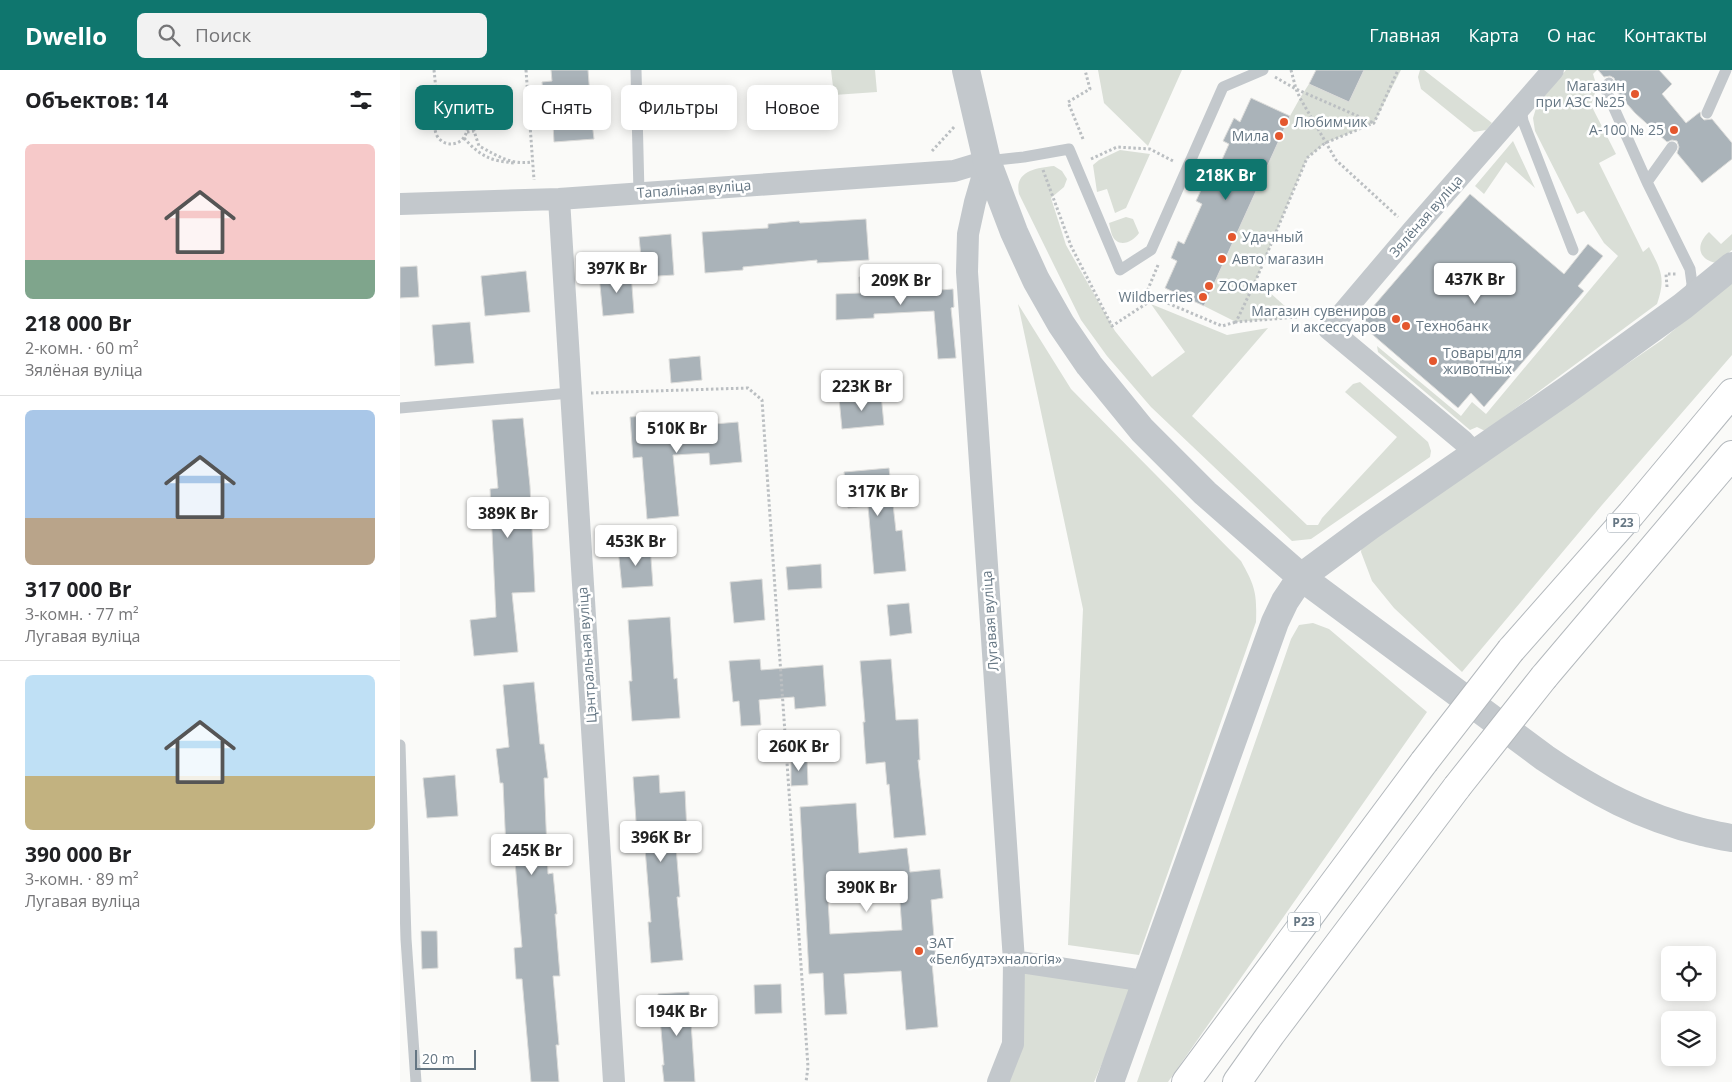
<!DOCTYPE html>
<html lang="ru">
<head>
<meta charset="utf-8">
<style>
	body { margin:0; font-family:"Open Sans",sans-serif; background:#f2f2f2; color:#202124; height:100vh; display:flex; flex-direction:column; font-size:19px; white-space:nowrap }
	* { box-sizing:border-box; margin:0 }
	p { font-size:16px; color:#757577 }
	.icon { flex:none; width:28px; height:28px; fill:none; stroke:currentColor; stroke-width:2; stroke-linecap:round; stroke-linejoin:round }
	.map { position:relative; flex:1; overflow:hidden }
	.sheet { display:flex; flex-direction:column; background:#fff; width:400px }
	.sheet>* { flex:none }
	.guide { position:absolute; left:15px; top:15px; width:475px; height:45px; display:flex; gap:10px }
	.buttons { position:absolute; left:1261px; top:876px; display:grid; gap:10px }
	.buttons a { display:grid; place-items:center; width:55px; height:55px; border-radius:8px; background:#fff; box-shadow:0 2px 12px #0003; font-size:25px }
	.scale { position:absolute; left:15px; bottom:12px; width:61px; box-sizing:border-box; padding-left:5px; border:2px solid #657683; border-top:0; font-size:14px; line-height:18px; white-space:nowrap; color:#657683; -webkit-text-stroke:4px #fff; paint-order:stroke }
	.price { position:absolute; translate:-50% -42px; padding:0 11px; border-radius:5px; background:#fff; color:#222; font-size:16px; line-height:32px; filter:drop-shadow(0 1px 2px #0008) }
	.price::after { content:''; position:absolute; left:50%; top:30px; width:15px; height:11px; margin-left:-8px; background:inherit; clip-path:polygon(0 0,100% 0,50% 100%) }
	.price.current { background:#0f766e; color:#fff }
	ul { padding:0; list-style:none }
	li { display:grid; align-content:center; gap:10px; height:265px; padding:0 25px }
	li+li { border-top:1px solid #e0e0e0 }
	li span { display:grid; place-items:center; height:155px; border-radius:8px; color:#555 }
	li>.icon { margin-inline-start:auto }
	span .icon { width:90px; height:90px; fill:#fffc; stroke-width:1 }
	li b { font-size:21px }
	h2 { display:flex; justify-content:space-between; align-items:center; height:60px; padding:0 25px; font-size:21px }
	.chip { padding:0 18px; border-radius:8px; background:#fff; box-shadow:0 2px 12px #0003; font-size:18px; line-height:45px }
	.chip.current { background:#0f766e; color:#fff }
	header { display:flex; align-items:center; gap:30px; box-sizing:border-box; height:70px; padding:0 25px; background:#0f766e; color:#fff }
	header strong { font-size:24px }
	nav { display:flex; gap:28px; margin-inline-start:auto; font-size:18px }
	.search { width:350px; height:45px; background:#f2f2f2; display:flex; align-items:center; gap:12px; box-sizing:border-box; padding:0 18px; border-radius:8px; color:#757577; font-size:19px }
	main { display:flex; flex:1; min-height:0 }
	.map>svg:first-child { display:block }
	.green { fill:#dadfd7 }
	.building { fill:#aab3b9; stroke:#dcdcda; fill-rule:evenodd }
	.lines { fill:none; stroke-linecap:round; stroke-linejoin:round }
	.trunk-casing { stroke:#b4b9bd; stroke-width:30 }
	.path { stroke:#bbbfc2; stroke-width:3; stroke-dasharray:2.5 2.5; stroke-linecap:butt }
	.service { stroke:#c3c8cc; stroke-width:11 }
	.minor { stroke:#c3c8cc; stroke-width:22 }
	.tertiary { stroke:#c3c8cc; stroke-width:28 }
	.trunk { stroke:#fff; stroke-width:28 }
	.trunk-bridge-casing { stroke:#b4b9bd; stroke-width:30; stroke-linecap:butt }
	.trunk-bridge { stroke:#fff; stroke-width:28 }
	.poi-dot { fill:#e4572e; stroke:#fff; stroke-width:2 }
	.labels { text-anchor:middle; stroke-width:5; stroke-linejoin:round; paint-order:stroke }
	.shield { fill:#fff; stroke:#939fa8; stroke-width:1 }
	.shield-label { font-size:12px; font-weight:bold; fill:#657683 }
	.poi-label { font-size:14px; fill:#657683; stroke:#fff; text-anchor:start }
	.street-label { font-size:14px; fill:#657683; stroke:#fff }
</style>
</head>
<body>
<header>
<strong>Dwello</strong>
<div class="search"><svg class="icon" aria-label="search" viewBox="0 0 24 24"><circle cx="10" cy="10" r="6"/><path d="M15 15l6 6"/></svg>Поиск</div>
<nav><a>Главная</a><a>Карта</a><a>О нас</a><a>Контакты</a></nav>
</header>
<main>
<section class="sheet">
<h2>Объектов: 14<svg class="icon" aria-label="filters" viewBox="0 0 24 24"><path d="M4 7h16M4 17h16"/><circle cx="9" cy="7" r="2"/><circle cx="15" cy="17" r="2"/></svg></h2>
<ul>
<li><span style="background:linear-gradient(#f6c9c9 75%,#7fa58c 0)"><svg class="icon" aria-label="home" viewBox="0 0 24 24"><path d="M3 11l9-7 9 7M6 9v11h12V9"/></svg></span><div><b>218 000 Br</b><p>2-комн. · 60 m²</p><p>Зялёная вуліца</p></div></li>
<li><span style="background:linear-gradient(#a9c7e8 70%,#b9a48a 0)"><svg class="icon" aria-label="home" viewBox="0 0 24 24"><path d="M3 11l9-7 9 7M6 9v11h12V9"/></svg></span><div><b>317 000 Br</b><p>3-комн. · 77 m²</p><p>Лугавая вуліца</p></div></li>
<li><span style="background:linear-gradient(#bfe0f5 65%,#c2b280 0)"><svg class="icon" aria-label="home" viewBox="0 0 24 24"><path d="M3 11l9-7 9 7M6 9v11h12V9"/></svg></span><div><b>390 000 Br</b><p>3-комн. · 89 m²</p><p>Лугавая вуліца</p></div></li>
</ul>
</section>
<div class="map">
<svg width="1332" height="1012" viewBox="0 0 1332 1012">
	<rect width="100%" height="100%" fill="#fafaf8"/>
	<path class="green" d="M431 0H475L477 22 434 25Z
		M698 0H782L748 76 704 33Z
		M964 0H1001L974 53 925 73 907 88 856 210 897 247 836 252 804 236 890 46 900 28 909 14 949 32Z
		M1020 0H1024L1092 53 1086 60 1074 62 1021 19 1018 7Z
		M1166 0H1197L1193 4 1197 17 1191 35 1216 84 1199 93 1243 182 1249 177C1261 200 1266 208 1257 234L1085 361 1077 357 1070 360 978 282 977 276 1061 346 1072 332 1086 344 1218 186 1204 173 1184 141 1177 144 1135 61 1133 48 1137 35Z
		M1113 71 1135 118 1106 92 1084 124 1075 116Z
		M720 80 750 84 726 138 715 143 707 119 697 122 693 95 699 90Z
		M654 96 662 101 667 109 664 117 651 128 666 175 715 261 752 307 785 282 751 234 827 265 868 258 792 346 907 455H918L922 448 997 367 945 322 953 314 960 312 1028 372 1031 381 1030 387 911 469 892 471 751 337 707 286 681 250 619 124C614 101 636 98 654 96Z
		M726 147 733 149 739 163C733 172 718 179 712 165 711 162 710 157 709 153Z
		M1309 162 1321 174 1332 164V180L1317 193C1298 190 1295 175 1309 162Z
		M1332 211V285L1202 435 1062 602 994 538 972 511 961 482 962 475 1262 270Z
		M618 234 671 319 841 491C855 516 857 523 856 552L739 885 668 875 683 539Z
		M913 553 929 559 1027 642 768 1012H737L891 569 899 555Z
		M617 898 735 917 694 1012H602Z"/>
	<path class="building" d="M151 0H188L190 26H194L196 52H192L194 69 154 72 153 54H145L142 12 152 11Z
		M916 0H964L949 32 909 14Z
		M1198 0H1259L1272 14 1262 24 1286 53 1300 42 1301 47 1304 50 1312 49 1332 73V89L1302 113 1277 83 1279 77 1277 71 1272 70 1267 72 1235 43 1214 19 1216 14 1214 8 1210 6 1204 7Z
		M851 28 890 46 804 236 765 218 777 191 771 188 778 171 784 174 802 134 796 131 807 107 813 110 829 74 823 71 834 48 840 52Z
		M1070 124 1164 204 1188 174 1203 186 1178 216 1184 221 1084 337 1071 323 1058 338 959 253Z
		M466 149 469 190 417 193V190L343 197V200L305 203 302 162 368 158V154L399 151 400 153Z
		M271 164 274 205 243 207 239 167Z
		M17 196 19 227 0 228V197Z
		M126 201 130 242 85 246 81 206Z
		M231 203 234 243 203 246 199 205Z
		M502 205 503 223 553 219 554 237 551 238 556 288 538 289 534 241 474 244V248L436 250V224L460 223 459 207Z
		M70 252 74 293 35 296 32 255Z
		M300 286 302 310 271 313 269 289Z
		M481 324 484 355 442 359 439 328Z
		M290 343V356L338 352 342 392 310 395 309 383 273 385 279 446 247 449 242 387 233 388 230 347Z
		M123 348 130 416 135 522 112 523 118 582 74 586 70 550 96 547 90 419 98 418 92 350Z
		M489 398 496 461 502 460 506 501 474 504 468 436 448 438 444 402Z
		M250 475 253 516 222 518 218 478Z
		M421 494 422 518 388 520 386 497Z
		M362 509 365 550 334 553 330 512Z
		M509 533 512 563 490 566 487 535Z
		M270 547 274 609 277 608 280 648 232 651 229 611H232L228 550Z
		M360 589 361 600 423 595 426 636 395 639 394 627 359 630 361 655 341 656 339 631 333 632 329 591Z
		M491 589 496 650 518 649 520 690H518L526 765 494 768 489 714 487 715 485 692 466 694 463 652H465L460 591Z
		M134 612 140 674H144L148 708H144L148 804 153 803 157 844H155L160 906H153L159 975H156L159 1012H131L122 909H116L114 878 122 877 114 779H106L103 713H100L96 679 109 677 103 615Z
		M407 687 408 715 391 716V688Z
		M55 705 58 746 27 748 23 708Z
		M259 705 260 723 285 721 287 763 275 764 280 827H277L283 890 251 893 248 852H251L244 766H237L233 707Z
		M456 733 459 783 507 778 510 802 540 799 543 828 531 830 536 893H532L538 957 506 960 501 901 444 904 447 944 425 945 423 903 409 904 400 737ZM498 805 502 860 430 864 427 812Z
		M21 861H37L38 898 22 899Z
		M381 914 382 943 355 944 354 915Z
		M289 922 295 1012H264L262 995H264L258 924Z"/>
	<g class="lines">
		<defs>
			<path id="trunk" d="M1111 580 1231 444 1332 323
				M1144 607 1332 385
				M786 1012 1024 692
				M837 1012 871 964 1057 717"/>
		</defs>
		<use href="#trunk" class="trunk-casing"/>
		<path class="path" d="M34 0 39 49
			M126 0 134 110
			M891 0 896 19 900 28 936 90 998 147
			M875 7 896 19 974 53
			M35 58a16 16 0 1 1 32 0a16 16 0 1 1-32 0Z
			M67 62 74 61 79 76C98 86 110 95 132 92
			M64 68C80 86 90 91 115 93
			M683 69 668 32 690 19 685 0
			M532 81 555 56
			M691 89 717 77 750 79 773 91
			M643 100 671 176 712 256 755 228
			M758 195 746 224 822 256 836 252
			M1267 217 1266 204H1276
			M897 247 836 252 856 210 907 88 925 73 974 53 998 0
			M191 323 348 318 362 330 408 997 406 1012"/>
		<path class="service" d="M236 0 239 123
			M1209 13 1205 18 1247 112
			M1121 38 1123 51 1173 180
			M1307 43 1326 0
			M1272 77 1247 112 1290 199 1292 214 1289 226
			M587 91 624 87 669 79 720 200 751 180 823 17 863 0
			M0 338 170 323
			M0 675 6 869 16 1012"/>
		<path class="minor" d="M587 91 575 132 568 164 567 202 614 891 613 974 598 1012
			M159 129 214 1012
			M0 134 159 129 554 101 587 91
			M1075 384 1063 371 929 259 1013 160 1153 0
			M614 891 745 911"/>
		<path class="tertiary" d="M566 0 587 91 614 162 636 210 661 254 689 295 742 360 805 423 901 507 1145 688C1195 722 1242 747 1302 762 1312 764 1322 767 1332 768
			M710 1012 875 552 885 531 901 507 970 456 1167 320 1283 236 1332 196"/>
		<use href="#trunk" class="trunk"/>
		<defs>
			<path id="trunk-bridge" d="M1024 692 1111 580
				M1057 717 1144 607"/>
		</defs>
		<use href="#trunk-bridge" class="trunk-bridge-casing"/>
		<use href="#trunk-bridge" class="trunk-bridge"/>
	</g>
	<g class="poi-dot">
		<circle cx="1235" cy="24" r="5"/>
		<circle cx="884" cy="52" r="5"/>
		<circle cx="1274" cy="60" r="5"/>
		<circle cx="879" cy="66" r="5"/>
		<circle cx="832" cy="167" r="5"/>
		<circle cx="822" cy="189" r="5"/>
		<circle cx="809" cy="216" r="5"/>
		<circle cx="803" cy="227" r="5"/>
		<circle cx="996" cy="249" r="5"/>
		<circle cx="1006" cy="256" r="5"/>
		<circle cx="1033" cy="291" r="5"/>
		<circle cx="519" cy="881" r="5"/>
	</g>
	<g class="labels">
		<g class="shield">
			<rect x="1207" y="443.5" width="32" height="19" rx="4"/>
			<rect x="888" y="842.5" width="32" height="19" rx="4"/>
		</g>
		<g class="shield-label">
			<text x="1223" y="457">Р23</text>
			<text x="904" y="856">Р23</text>
		</g>
		<g class="poi-label">
			<text x="1225" y="21" text-anchor="end">Магазин<tspan x="1225" dy="16">при АЗС №25</tspan></text>
			<text x="894" y="57">Любимчик</text>
			<text x="1264" y="65" text-anchor="end">А-100 № 25</text>
			<text x="869" y="71" text-anchor="end">Мила</text>
			<text x="842" y="172">Удачный</text>
			<text x="832" y="194">Авто магазин</text>
			<text x="819" y="221">ZOOмаркет</text>
			<text x="793" y="232" text-anchor="end">Wildberries</text>
			<text x="986" y="246" text-anchor="end">Магазин сувениров<tspan x="986" dy="16">и аксессуаров</tspan></text>
			<text x="1016" y="261">Технобанк</text>
			<text x="1043" y="288">Товары для<tspan x="1043" dy="16">животных</tspan></text>
			<text x="529" y="878">ЗАТ<tspan x="529" dy="16">«Белбудтэхналогія»</tspan></text>
		</g>
		<g class="street-label">
			<text transform="translate(294 119) rotate(-4)" y="5">Тапаліная вуліца</text>
			<text transform="translate(1026 146) rotate(-49)" y="5">Зялёная вуліца</text>
			<text transform="translate(590 551) rotate(-94)" y="5">Лугавая вуліца</text>
			<text transform="translate(187 585) rotate(-94)" y="5">Цэнтральная вуліца</text>
		</g>
	</g>
</svg>
<div class="buttons">
<a><svg class="icon" aria-label="locate" viewBox="0 0 24 24"><circle cx="12" cy="12" r="6"/><path d="M12 2v4M12 18v4M2 12h4M18 12h4"/></svg></a>
<a><svg class="icon" aria-label="layers" viewBox="0 0 24 24"><path d="M12 4l9 5-9 5-9-5zM3 14l9 5 9-5"/></svg></a>
</div>
<div class="scale">20 m</div>
<b class="price current" style="left:826px;top:131px">218K Br</b>
<b class="price" style="left:217px;top:224px">397K Br</b>
<b class="price" style="left:1075px;top:235px">437K Br</b>
<b class="price" style="left:501px;top:236px">209K Br</b>
<b class="price" style="left:462px;top:342px">223K Br</b>
<b class="price" style="left:277px;top:384px">510K Br</b>
<b class="price" style="left:478px;top:447px">317K Br</b>
<b class="price" style="left:108px;top:469px">389K Br</b>
<b class="price" style="left:236px;top:497px">453K Br</b>
<b class="price" style="left:399px;top:702px">260K Br</b>
<b class="price" style="left:261px;top:793px">396K Br</b>
<b class="price" style="left:132px;top:806px">245K Br</b>
<b class="price" style="left:467px;top:843px">390K Br</b>
<b class="price" style="left:277px;top:967px">194K Br</b>
<div class="guide">
<a class="chip current">Купить</a>
<a class="chip">Снять</a>
<a class="chip">Фильтры</a>
<a class="chip">Новое</a>
</div>
</div>
</main>
</body>
</html>
